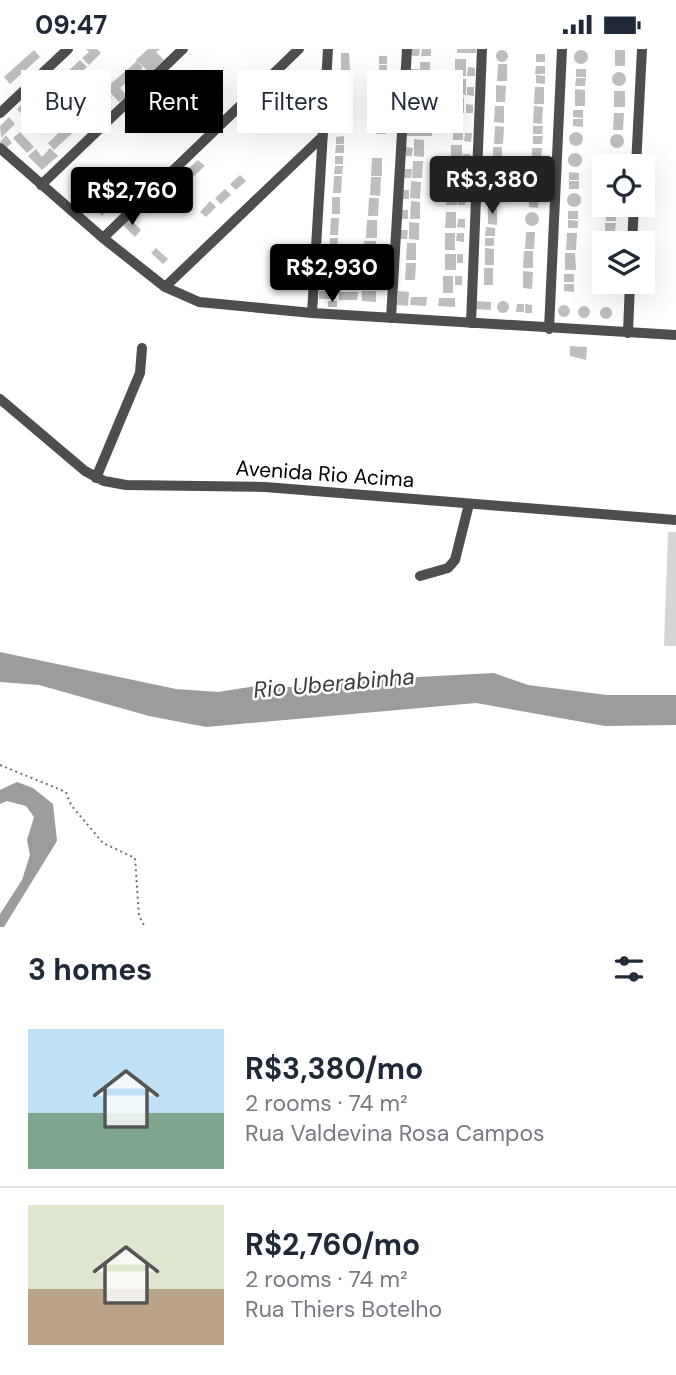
<!DOCTYPE html>
<html lang="en">
<head>
<meta charset="utf-8">
<style>
	body { margin:0; font-family:"DM Sans",sans-serif; background:#f2f2f3; color:#1f2937; height:100vh; display:flex; flex-direction:column; font-size:26px; white-space:nowrap }
	* { box-sizing:border-box; margin:0 }
	p { font-size:23px; color:#747a83 }
	.icon { flex:none; width:38px; height:38px; fill:none; stroke:currentColor; stroke-width:2; stroke-linecap:round; stroke-linejoin:round }
	.map { position:relative; height:878px; overflow:hidden }
	.panel { display:flex; flex-direction:column; background:#fff; flex:1 }
	.panel>* { flex:none }
	.top-card { position:absolute; left:21px; top:21px; width:635px; height:63px; display:flex; gap:14px }
	.controls { position:absolute; left:592px; top:105px; display:grid; gap:14px }
	.controls a { display:grid; place-items:center; width:63px; height:63px; border-radius:0px; background:#fff; box-shadow:0 7px 28px #0002; font-size:35px }
	.price { position:absolute; translate:-50% -60px; padding:0 16px; border-radius:7px; background:#000; color:#fff; font-size:23px; line-height:46px; filter:drop-shadow(0 2px 4px #0008) }
	.price::after { content:''; position:absolute; left:50%; top:42px; width:21px; height:16px; margin-left:-10px; background:inherit; clip-path:polygon(0 0,100% 0,50% 100%) }
	.price.active { background:#222; color:#fff }
	ul { padding:0; list-style:none }
	li { display:flex; align-items:center; gap:21px; height:175px; padding:0 28px }
	li+li { border-top:2px solid #e0e1e3 }
	li span { display:grid; place-items:center; flex:none; width:196px; height:140px; border-radius:0px; color:#555 }
	li>.icon { margin-inline-start:auto }
	span .icon { width:84px; height:84px; fill:#fffc; stroke-width:1 }
	li b { font-size:30px }
	h2 { display:flex; justify-content:space-between; align-items:center; height:84px; padding:0 28px; font-size:30px }
	.pill { padding:0 24px; border-radius:0px; background:#fff; box-shadow:0 7px 28px #0002; font-size:24px; line-height:63px }
	.pill.active { background:#000; color:#fff }
	.status { display:flex; justify-content:space-between; align-items:center; height:49px; padding:0 35px; background:#fff; direction:ltr }
	.status svg { height:19px; fill:currentColor }
	.map>svg:first-child { display:block }
	.green { fill:#d5d5d5 }
	.water { fill:#9c9c9c }
	.building { fill:#bebebe }
	.lines { fill:none; stroke-linecap:round; stroke-linejoin:round }
	.path { stroke:#707070; stroke-width:2; stroke-dasharray:2 3.5; stroke-linecap:butt }
	.minor { stroke:#4e4e4e; stroke-width:10 }
	.labels { text-anchor:middle; stroke-width:5; stroke-linejoin:round; paint-order:stroke }
	.street-label { font-size:21px; fill:#000; stroke:#fff }
	.water-label { font-size:23px; font-style:italic; fill:#3d3d3d; stroke:#fff }
</style>
</head>
<body>
<div class="status"><b>09:47</b><svg viewBox="0 0 49 12"><path d="M0 12V9h3v3zM5 12V6h3v6zM10 12V3h3v9zM15 12V0h3v12zM26 1h20v11H26zM47 4h2v5h-2z"/></svg></div>
<div class="map">
<svg width="676" height="878" viewBox="0 0 676 878">
	<rect width="100%" height="100%" fill="#fff"/>
	<path class="green" d="M668 483H676V597H664Z"/>
	<path class="water" d="M0 603 176 640 218 643 262 636 303 639 342 632 494 624 528 636 607 646H676V676L605 677 476 654 206 678 149 667 39 636 0 633Z
		M17 733 33 739 53 755 57 792 4 878H0V865L22 831 30 806 27 791 34 768 26 757 7 752 0 755V741Z"/>
	<path class="building" d="M86 0H97L101 4 89 16 82 9 89 3Z
		M148 0H160L156 3 164 11 150 24 136 11Z
		M412 0H420L419 7H412Z
		M422 0H431V7H421Z
		M457 0H476V4H457Z
		M496 7a6 6 0 1 1 12 0a6 6 0 1 1-12 0Z
		M34 1 40 8 10 35 4 28Z
		M615 1H625V17H615Z
		M574 8a7 7 0 1 1 14 0a7 7 0 1 1-14 0Z
		M341 4H349L350 21H341Z
		M536 5H545V13H536Z
		M379 7H387V15H379Z
		M455 10H466V27H455Z
		M80 11 87 18 74 30 67 23Z
		M137 12 143 19 120 39 127 47 119 53 106 39Z
		M420 13H430V29H420Z
		M498 15H507V32H497Z
		M379 16H387V23H379Z
		M536 17H545V25H535Z
		M468 18 475 19V27H467Z
		M411 20H419L418 29 411 28Z
		M576 20H586V28H576Z
		M612 30a7 7 0 1 1 14 0a7 7 0 1 1-14 0Z
		M64 25 70 33 57 45 51 37Z
		M340 26H349L348 43 339 42Z
		M536 26 545 27V35L536 34Z
		M379 28H387V41H379Z
		M576 29H586L585 37H575Z
		M455 30H466V46H455Z
		M419 33H429L428 50 418 49Z
		M102 36 112 48 91 67 98 74 90 80 84 73 54 101 48 94 63 80 53 70 56 67 66 77 57 66 60 63 70 73 100 46 96 41Z
		M496 36 506 37 505 53H496Z
		M467 38H474V47L467 46Z
		M535 38H544V55H534Z
		M50 39 57 46 29 73 17 60 24 53 30 59Z
		M409 40H416V49H409Z
		M575 40 585 41V57H575Z
		M614 42H625V58H614Z
		M338 54a6 6 0 1 1 12 0a6 6 0 1 1-12 0Z
		M377 48H386L385 66H377Z
		M454 48H464V64H454Z
		M418 52H428V69H418Z
		M466 55 473 56V64H466Z
		M495 57H504V74L494 73Z
		M534 57 543 58 542 75 533 74Z
		M409 60H416L415 69H408Z
		M573 61H583V69L573 68Z
		M614 64H624L623 81H613Z
		M337 67H345L344 84H337Z
		M9 68 15 75 1 89 0 77Z
		M376 69H386V85H376Z
		M573 70H583V78L573 77Z
		M453 74H463V91H453Z
		M407 76 432 77V87H407Z
		M495 77 504 78 503 95H494Z
		M533 77H543L542 85H533Z
		M569 90a7 7 0 1 1 14 0a7 7 0 1 1-14 0Z
		M20 83 34 98 27 104 13 89Z
		M465 84H472L471 93 464 92Z
		M610 92a7 7 0 1 1 14 0a7 7 0 1 1-14 0Z
		M6 86 12 94 6 99 0 93Z
		M344 87V95H336V88Z
		M533 87H543L542 95H533Z
		M414 90 424 91V108L414 107Z
		M336 96H344V104H335Z
		M451 96H462V113H451Z
		M406 98 413 99 412 107H405Z
		M493 98H502V115H493Z
		M50 99 58 107 42 121 28 107 36 100 42 108Z
		M532 99H542L541 108 532 107Z
		M568 111a7 7 0 1 1 14 0a7 7 0 1 1-14 0Z
		M611 111a6 6 0 1 1 12 0a6 6 0 1 1-12 0Z
		M463 105H470V113H463Z
		M335 107H343V115H335Z
		M372 109H382V127H371Z
		M532 109H541V117H531Z
		M198 111 205 117 194 127 188 120Z
		M413 112H423L422 129H412Z
		M335 117H343L342 125H334Z
		M492 118H501L500 136 491 135Z
		M450 119H460V136H450Z
		M404 120H412L411 129H404Z
		M532 120H541V128H531Z
		M569 123 579 124V131H569Z
		M240 126 246 132 236 141 230 135Z
		M462 126H469L468 135H461Z
		M334 127H342L341 144H333Z
		M371 128H381L380 147 370 146Z
		M122 129 134 140 128 147 121 140 115 147 110 142Z
		M531 129H540V138L530 137Z
		M411 132 421 133 420 150 410 149Z
		M569 132H579V140H569Z
		M169 138 175 145 164 156 157 149Z
		M490 138 499 139 498 156 489 155Z
		M446 139 457 140V156H446Z
		M225 140 231 146 221 155 215 149Z
		M402 141H409V150H402Z
		M529 141H539L538 159 529 158Z
		M567 151a7 7 0 1 1 14 0a7 7 0 1 1-14 0Z
		M98 146 110 159 102 167 90 154Z
		M459 147 466 148 465 156H458Z
		M332 148H340V165H332Z
		M369 149H379L378 167H368Z
		M210 152 216 158 206 168 200 163Z
		M411 152 420 153V170H410Z
		M607 156H617V161H607Z
		M488 158 497 159V176L488 175Z
		M401 161H408V170H401Z
		M568 162H578V170H568Z
		M525 170a7 7 0 1 1 14 0a7 7 0 1 1-14 0Z
		M446 163H456V179H445Z
		M606 164 616 165V172H606Z
		M129 169 141 181 135 188 123 176Z
		M331 169H339L338 186H330Z
		M458 170H465V179L457 178Z
		M367 171H377V189H366Z
		M568 171 578 172V179H568Z
		M409 173 419 174V191L409 190Z
		M605 174H616L615 182H605Z
		M486 178 495 179V187H485Z
		M401 181H408L407 190H400Z
		M526 183H535L534 200H525Z
		M445 184H455V201H445Z
		M457 184H464V193L456 192Z
		M567 184H577L576 201H566Z
		M605 187H615V194H605Z
		M330 189H338L337 206H329Z
		M485 189H494V197H485Z
		M364 192H376V206H364Z
		M407 194H416V211H406Z
		M156 199 168 210 163 215 151 204Z
		M485 199 494 200V216H485Z
		M524 202H533V219H523Z
		M565 204H575L576 221H565Z
		M445 205H456V221H445Z
		M457 205H463V214H457Z
		M328 209H336L335 227 327 226Z
		M362 210H381V219L361 218Z
		M406 214H416L415 231H405Z
		M484 219H493V236H484Z
		M362 221 380 222 379 229H362Z
		M523 222 533 223 532 240 523 239Z
		M564 225H574V233H564Z
		M443 227H453V244H443Z
		M455 227H462V236H455Z
		M360 232H380V240L360 239Z
		M564 235H574V243L564 242Z
		M603 237H614L613 245H603Z
		M319 242H336V250H319Z
		M362 242H376V253L362 252Z
		M398 242 409 243 408 257 397 256Z
		M339 243H358L357 251H339Z
		M411 248H427L426 257 410 256Z
		M439 249H455V258L438 257Z
		M497 258a6 6 0 1 1 12 0a6 6 0 1 1-12 0Z
		M328 252H337V258H328Z
		M476 252 491 253V261L476 260Z
		M517 255H524V263H516Z
		M525 255 532 256V264H525Z
		M558 262a6 6 0 1 1 12 0a6 6 0 1 1-12 0Z
		M578 263a6 6 0 1 1 12 0a6 6 0 1 1-12 0Z
		M600 264a6 6 0 1 1 12 0a6 6 0 1 1-12 0Z
		M570 297 587 298 586 311 570 307Z"/>
	<g class="lines">
		<path class="path" d="M0 716 66 743 71 756 103 794 135 809 139 867 145 878"/>
		<path class="minor" d="M0 64 68 0
			M0 99 103 189 165 238 199 253 312 264 676 286
			M636 117 642 0
			M41 136 183 0
			M103 189 299 0
			M632 194 634 156
			M165 238 323 87
			M312 264 328 0
			M391 269 407 0
			M471 274 482 0
			M549 280 562 0
			M628 284 630 233
			M0 350 85 422 104 432 126 436 265 438 676 471
			M96 429 140 324 142 299
			M420 527 448 519 455 511 469 455"/>
	</g>
	<g class="labels">
		<g class="street-label">
			<text transform="translate(325 425) rotate(4)" y="7">Avenida Rio Acima</text>
		</g>
		<g class="water-label">
			<text transform="translate(334 634) rotate(-5)" y="8">Rio Uberabinha</text>
		</g>
	</g>
</svg>
<div class="controls">
<a><svg class="icon" aria-label="locate" viewBox="0 0 24 24"><circle cx="12" cy="12" r="6"/><path d="M12 2v4M12 18v4M2 12h4M18 12h4"/></svg></a>
<a><svg class="icon" aria-label="layers" viewBox="0 0 24 24"><path d="M12 4l9 5-9 5-9-5zM3 14l9 5 9-5"/></svg></a>
</div>
<b class="price active" style="left:492px;top:167px">R$3,380</b>
<b class="price" style="left:132px;top:178px">R$2,760</b>
<b class="price" style="left:332px;top:255px">R$2,930</b>
<div class="top-card">
<a class="pill">Buy</a>
<a class="pill active">Rent</a>
<a class="pill">Filters</a>
<a class="pill">New</a>
</div>
</div>
<section class="panel">
<h2>3 homes<svg class="icon" aria-label="filters" viewBox="0 0 24 24"><path d="M4 7h16M4 17h16"/><circle cx="9" cy="7" r="2"/><circle cx="15" cy="17" r="2"/></svg></h2>
<ul>
<li><span style="background:linear-gradient(#bfe0f5 60%,#7fa58c 0)"><svg class="icon" aria-label="home" viewBox="0 0 24 24"><path d="M3 11l9-7 9 7M6 9v11h12V9"/></svg></span><div><b>R$3,380/mo</b><p>2 rooms · 74 m²</p><p>Rua Valdevina Rosa Campos</p></div></li>
<li><span style="background:linear-gradient(#dfe7d0 60%,#b9a48a 0)"><svg class="icon" aria-label="home" viewBox="0 0 24 24"><path d="M3 11l9-7 9 7M6 9v11h12V9"/></svg></span><div><b>R$2,760/mo</b><p>2 rooms · 74 m²</p><p>Rua Thiers Botelho</p></div></li>
</ul>
</section>
</body>
</html>
